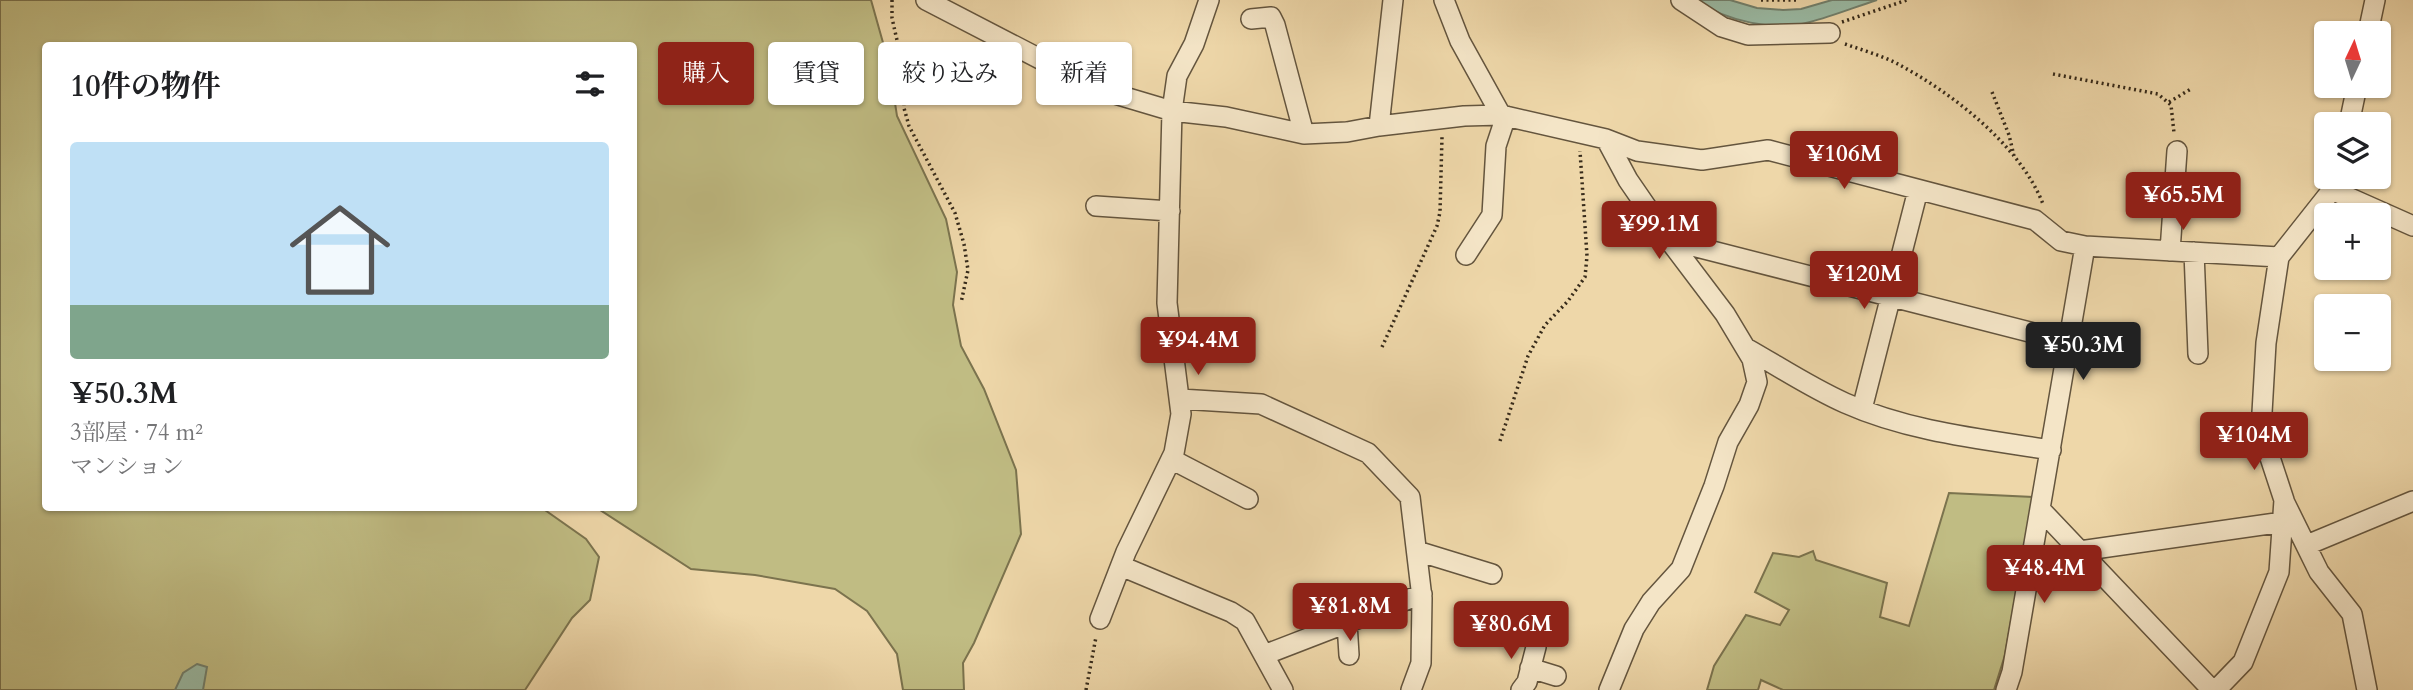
<!DOCTYPE html>
<html lang="ja">
<head>
<meta charset="utf-8">
<style>
	body { margin:0; font-family:Cardo,"Noto Serif JP",serif; background:#f2f2f2; color:#202124; height:100vh; display:flex; flex-direction:column; font-size:26px; white-space:nowrap }
	* { box-sizing:border-box; margin:0 }
	p { font-size:23px; color:#757577 }
	.icon { flex:none; width:38px; height:38px; fill:none; stroke:currentColor; stroke-width:2; stroke-linecap:round; stroke-linejoin:round }
	.map { position:relative; flex:1; overflow:hidden }
	.details { position:absolute; left:42px; top:42px; width:595px; height:469px; display:flex; flex-direction:column; background:#fff; border-radius:7px; box-shadow:0 2px 5px #0004 }
	.details>* { flex:none }
	.banner { position:absolute; left:658px; top:42px; width:665px; height:63px; display:flex; gap:14px }
	.needle { width:46px; rotate:4deg }
	.fabs { position:absolute; left:2314px; top:21px; display:grid; gap:14px }
	.fabs a { display:grid; place-items:center; width:77px; height:77px; border-radius:7px; background:#fff; box-shadow:0 2px 5px #0004; font-size:35px }
	.price { position:absolute; translate:-50% -60px; padding:0 16px; border-radius:7px; background:#8f2418; color:#fff; font-size:23px; line-height:46px; filter:drop-shadow(0 2px 4px #0008) }
	.price::after { content:''; position:absolute; left:50%; top:42px; width:21px; height:16px; margin-left:-10px; background:inherit; clip-path:polygon(0 0,100% 0,50% 100%) }
	.price.current { background:#222; color:#fff }
	ul { padding:0; list-style:none }
	li { display:grid; align-content:center; gap:14px; height:371px; padding:0 28px }
	li+li { border-top:2px solid #e0e0e0 }
	li span { display:grid; place-items:center; height:217px; border-radius:7px; color:#555 }
	li>.icon { margin-inline-start:auto }
	span .icon { width:126px; height:126px; fill:#fffc; stroke-width:1 }
	li b { font-size:30px }
	h2 { display:flex; justify-content:space-between; align-items:center; height:84px; padding:0 28px; font-size:30px }
	.tag { padding:0 24px; border-radius:7px; background:#fff; box-shadow:0 2px 5px #0004; font-size:24px; line-height:63px }
	.tag.current { background:#8f2418; color:#fff }
	.map>svg:first-child { display:block }
	.green { fill:#c0bc83; stroke:#7b734e; stroke-width:2 }
	.water { fill:#9abaa4; stroke:#72806d; stroke-width:2 }
	.lines { fill:none; stroke-linecap:round; stroke-linejoin:round }
	.minor-casing { stroke:#64553e; stroke-width:22 }
	.path { stroke:#362a1a; stroke-width:3.5; stroke-dasharray:2 3.5; stroke-linecap:butt }
	.minor { stroke:#f4e5c7; stroke-width:19 }
</style>
</head>
<body>
<div class="map">
<svg width="2413" height="690" viewBox="0 0 2413 690">
	<rect width="100%" height="100%" fill="#eed7a9"/>
	<filter id="stains"><feTurbulence type="fractalNoise" baseFrequency=".00286" numOctaves="4"/><feColorMatrix values="0 0 0 0 .2 0 0 0 0 .09 0 0 0 0 .02 0 0 0 .5 -.17"/></filter>
	<radialGradient id="worn" r=".72"><stop offset=".6" stop-color="#630" stop-opacity="0"/><stop offset="1" stop-color="#630" stop-opacity=".3"/></radialGradient>
	<path class="green" d="M0 0H871L889 64 897 116 946 219 957 272 953 305 961 346 984 389 1016 470 1021 534 974 643 963 663 964 690H903L897 654 867 611 835 589 755 575 691 569 597 508H634V46H46V508H542L586 539 599 557 590 600 572 618 525 690H0Z
		M1949 493 2033 497 2005 655 1994 690H1783L1761 680 1758 690H1707L1714 666 1746 615 1780 625 1789 610 1755 592 1773 553 1799 557 1813 551 1816 560 1887 583 1880 617 1909 626Z"/>
	<path class="water" d="M1695 0H1730L1757 8 1783 10 1801 9 1832 0H1877C1855 7 1833 16 1810 22 1774 32 1726 21 1695 0Z
		M197 664 207 667 203 690H175L183 673Z"/>
	<g class="lines">
		<defs>
			<path id="minor" d="M926 0 1098 89 1172 111 1226 117 1304 134 1347 132 1379 126 1464 116 1501 115 1606 139 1637 151 1702 160 1768 150 2035 220 2061 241 2085 246 2279 257
				M1444 0 1460 41 1501 115
				M1681 0 1722 27 1748 35 1830 33
				M1251 19 1271 17 1275 25 1304 134
				M2368 33 2375 0
				M2349 124 2357 86
				M1379 126 1393 0
				M1606 139 1628 180 1672 244 1725 314 1752 359 1757 382 1749 405 1728 442 1714 486 1681 569 1651 602 1634 629 1609 690
				M2332 190 2413 226
				M1096 206 1170 211
				M1669 240 2069 342
				M2170 251 2177 151
				M2194 252 2198 354
				M1466 255 1492 215 1496 146 1506 116
				M1746 348C1778 366 1811 388 1845 403 1910 432 1982 439 2051 450
				M1180 399 1261 404 1368 453 1410 497 1422 598 1421 663 1411 690
				M1862 409 1918 190
				M1171 459 1248 499
				M2284 501 2319 572 2352 614 2367 690
				M2041 510 2212 690
				M2307 545 2413 501
				M1417 551 1492 574
				M2080 551 2283 522
				M1121 566 1231 612 1245 621 1283 690
				M1100 619 1126 552 1174 453 1181 414 1167 303 1172 111 1177 76 1194 44 1209 0
				M1347 623 1349 655
				M1264 655 1422 594
				M1530 668 1556 676
				M1521 690 1527 682 1536 647
				M2006 690 2012 672 2085 246
				M2216 690 2243 662 2279 572 2284 500 2261 430 2266 343 2279 257 2332 190 2335 177"/>
		</defs>
		<use href="#minor" class="minor-casing"/>
		<path class="path" d="M892 0V18L903 67 904 108 909 126 955 213 964 244 968 270 961 303
			M1761 0H1796
			M1842 22 1907 0
			M1845 44C1862 50 1880 55 1896 63 1951 92 2020 145 2043 204
			M2053 74 2158 94 2171 105 2174 133
			M1992 92 2009 135 2014 156
			M2169 102 2191 89
			M1382 347 1437 226 1440 212 1442 137
			M1500 441 1528 356 1545 325 1568 301 1585 277 1587 256 1580 151
			M1086 690 1096 637"/>
		<use href="#minor" class="minor"/>
	</g>
	<rect width="100%" height="100%" filter="url(#stains)"/>
	<rect width="100%" height="100%" fill="url(#worn)"/>
</svg>
<div class="fabs">
<a><svg class="needle" viewBox="-14 -14 28 28"><path d="M0-13l5 13h-10z" fill="#e53935"/><path d="M0 13l5-13h-10z" fill="#757577"/></svg></a>
<a><svg class="icon" aria-label="layers" viewBox="0 0 24 24"><path d="M12 4l9 5-9 5-9-5zM3 14l9 5 9-5"/></svg></a>
<a>+</a>
<a>−</a>
</div>
<b class="price" style="left:1844px;top:191px">¥106M</b>
<b class="price" style="left:2183px;top:232px">¥65.5M</b>
<b class="price" style="left:1659px;top:261px">¥99.1M</b>
<b class="price" style="left:1864px;top:311px">¥120M</b>
<b class="price" style="left:1198px;top:377px">¥94.4M</b>
<b class="price current" style="left:2083px;top:382px">¥50.3M</b>
<b class="price" style="left:2254px;top:472px">¥104M</b>
<b class="price" style="left:2044px;top:605px">¥48.4M</b>
<b class="price" style="left:1350px;top:643px">¥81.8M</b>
<b class="price" style="left:1511px;top:661px">¥80.6M</b>
<div class="banner">
<a class="tag current">購入</a>
<a class="tag">賃貸</a>
<a class="tag">絞り込み</a>
<a class="tag">新着</a>
</div>
<section class="details">
<h2>10件の物件<svg class="icon" aria-label="filters" viewBox="0 0 24 24"><path d="M4 7h16M4 17h16"/><circle cx="9" cy="7" r="2"/><circle cx="15" cy="17" r="2"/></svg></h2>
<ul>
<li><span style="background:linear-gradient(#bfe0f5 75%,#7fa58c 0)"><svg class="icon" aria-label="home" viewBox="0 0 24 24"><path d="M3 11l9-7 9 7M6 9v11h12V9"/></svg></span><div><b>¥50.3M</b><p>3部屋 · 74 m²</p><p>マンション</p></div></li>
</ul>
</section>
</div>
</body>
</html>
